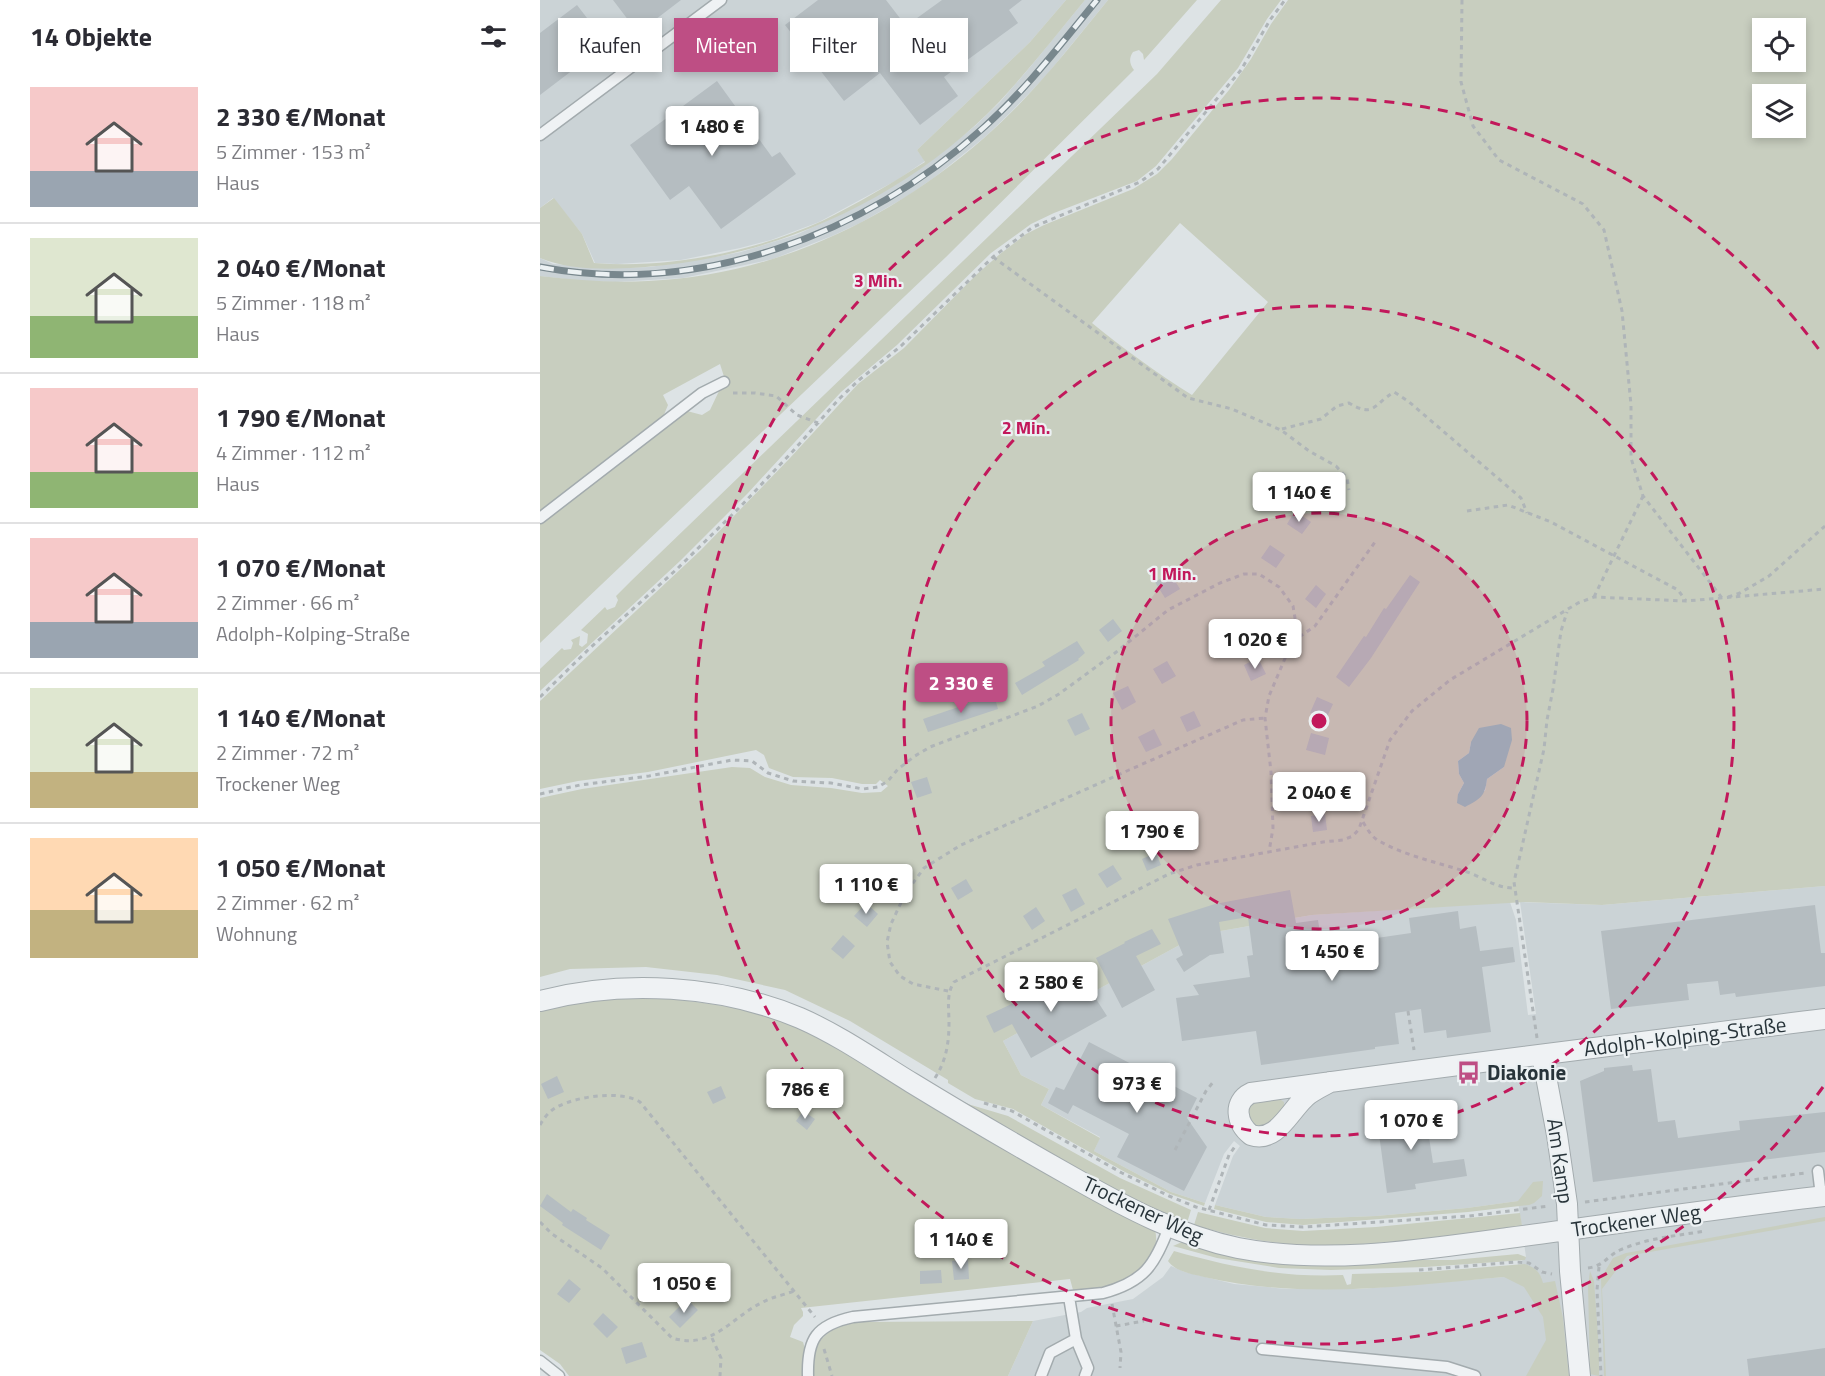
<!DOCTYPE html>
<html lang="de">
<head>
<meta charset="utf-8">
<style>
	body { margin:0; font-family:"Titillium Web",sans-serif; background:#f7f7f7; color:#2b2b33; height:100vh; display:flex; flex-direction:column; font-size:22px; white-space:nowrap }
	* { box-sizing:border-box; margin:0 }
	p { font-size:20px; color:#7c7c81 }
	.icon { flex:none; width:33px; height:33px; fill:none; stroke:currentColor; stroke-width:2; stroke-linecap:round; stroke-linejoin:round }
	.map { position:relative; flex:1; overflow:hidden }
	.side { display:flex; flex-direction:column; background:#fff; width:540px }
	.side>* { flex:none }
	.banner { position:absolute; left:18px; top:18px; width:570px; height:54px; display:flex; gap:12px }
	.tools { position:absolute; left:1212px; top:18px; display:grid; gap:12px }
	.tools a { display:grid; place-items:center; width:54px; height:54px; border-radius:0px; background:#fff; box-shadow:0 3px 9px #0003; font-size:30px }
	.price { position:absolute; translate:-50% -51px; padding:0 14px; border-radius:6px; background:#fff; color:#222; font-size:20px; line-height:39px; filter:drop-shadow(0 2px 3px #0008) }
	.price::after { content:''; position:absolute; left:50%; top:36px; width:18px; height:14px; margin-left:-9px; background:inherit; clip-path:polygon(0 0,100% 0,50% 100%) }
	.price.selected { background:#be4e84; color:#fff }
	ul { padding:0; list-style:none }
	li { display:flex; align-items:center; gap:18px; height:150px; padding:0 30px }
	li+li { border-top:2px solid #e1e1e2 }
	li span { display:grid; place-items:center; flex:none; width:168px; height:120px; border-radius:0px; color:#555 }
	li>.icon { margin-inline-start:auto }
	span .icon { width:72px; height:72px; fill:#fffc; stroke-width:1 }
	li b { font-size:26px }
	h2 { display:flex; justify-content:space-between; align-items:center; height:72px; padding:0 30px; font-size:26px }
	.pill { padding:0 21px; border-radius:0px; background:#fff; box-shadow:0 3px 9px #0003; font-size:21px; line-height:54px }
	.pill.selected { background:#be4e84; color:#fff }
	main { display:flex; flex:1; min-height:0 }
	.map>svg:first-child { display:block }
	.built { fill:#cbd3d6 }
	.green { fill:#c8cebf; fill-rule:evenodd }
	.water { fill:#9bbac2 }
	.building { fill:#b5bdc1 }
	.lines { fill:none; stroke-linecap:round; stroke-linejoin:round }
	.lane-casing { stroke:#a3abae; stroke-width:13 }
	.street-casing { stroke:#a3abae; stroke-width:22 }
	.path { stroke:#afb5b8; stroke-width:3; stroke-dasharray:4.5 4.5; stroke-linecap:butt }
	.lane { stroke:#eff2f4; stroke-width:10 }
	.street { stroke:#eff2f4; stroke-width:20 }
	.rail-casing { stroke:#78878d; stroke-width:7 }
	.rail { stroke:#ecf1f3; stroke-width:4.5; stroke-dasharray:14; stroke-linecap:butt }
	.ring { fill:none; stroke:#c2185b; stroke-width:3; stroke-dasharray:10 8 }
	.labels { text-anchor:middle; stroke-width:4.5; stroke-linejoin:round; paint-order:stroke }
	.street-label { font-size:21px; fill:#28343a; stroke:#ecf1f3 }
	.poi-label { font-size:21px; font-weight:bold; fill:#28343a; stroke:#ecf1f3; text-anchor:start }
	.centre { fill:#c2185b; stroke:#ecf1f3; stroke-width:3 }
	.ring-label { font-size:18px; text-anchor:middle; font-weight:bold; fill:#c2185b; stroke:#ecf1f3; stroke-width:4.5; stroke-linejoin:round; paint-order:stroke }
</style>
</head>
<body>
<main>
<section class="side">
<h2>14 Objekte<svg class="icon" aria-label="filters" viewBox="0 0 24 24"><path d="M4 7h16M4 17h16"/><circle cx="9" cy="7" r="2"/><circle cx="15" cy="17" r="2"/></svg></h2>
<ul>
<li><span style="background:linear-gradient(#f6c9c9 70%,#9aa5b1 0)"><svg class="icon" aria-label="home" viewBox="0 0 24 24"><path d="M3 11l9-7 9 7M6 9v11h12V9"/></svg></span><div><b>2 330 €/Monat</b><p>5 Zimmer · 153 m²</p><p>Haus</p></div></li>
<li><span style="background:linear-gradient(#dfe7d0 65%,#8fb573 0)"><svg class="icon" aria-label="home" viewBox="0 0 24 24"><path d="M3 11l9-7 9 7M6 9v11h12V9"/></svg></span><div><b>2 040 €/Monat</b><p>5 Zimmer · 118 m²</p><p>Haus</p></div></li>
<li><span style="background:linear-gradient(#f6c9c9 70%,#8fb573 0)"><svg class="icon" aria-label="home" viewBox="0 0 24 24"><path d="M3 11l9-7 9 7M6 9v11h12V9"/></svg></span><div><b>1 790 €/Monat</b><p>4 Zimmer · 112 m²</p><p>Haus</p></div></li>
<li><span style="background:linear-gradient(#f6c9c9 70%,#9aa5b1 0)"><svg class="icon" aria-label="home" viewBox="0 0 24 24"><path d="M3 11l9-7 9 7M6 9v11h12V9"/></svg></span><div><b>1 070 €/Monat</b><p>2 Zimmer · 66 m²</p><p>Adolph-Kolping-Straße</p></div></li>
<li><span style="background:linear-gradient(#dfe7d0 70%,#c2b280 0)"><svg class="icon" aria-label="home" viewBox="0 0 24 24"><path d="M3 11l9-7 9 7M6 9v11h12V9"/></svg></span><div><b>1 140 €/Monat</b><p>2 Zimmer · 72 m²</p><p>Trockener Weg</p></div></li>
<li><span style="background:linear-gradient(#ffd9b3 60%,#c2b280 0)"><svg class="icon" aria-label="home" viewBox="0 0 24 24"><path d="M3 11l9-7 9 7M6 9v11h12V9"/></svg></span><div><b>1 050 €/Monat</b><p>2 Zimmer · 62 m²</p><p>Wohnung</p></div></li>
</ul>
</section>
<div class="map">
<svg width="1285" height="1376" viewBox="0 0 1285 1376">
	<rect width="100%" height="100%" fill="#dde3e5"/>
	<path class="built" d="M0 0H526L490 42 377 150 385 161 357 180 279 222 231 240 200 248 141 260 77 264 55 263 42 234 13 198 0 208Z
		M545 0H568L505 77 470 113 445 137 395 177 366 197 320 223 292 236 233 259 143 278 76 282 43 281 0 276V258L13 264 77 268 110 267 175 257 201 252 256 235 306 212 358 183 387 164 435 126 460 102 491 66Z
		M1285 886V1376H468L493 1321 541 1312 547 1308 593 1299 623 1277 631 1266 645 1272 694 1284 747 1289H821L964 1277 986 1257 978 1201 927 1208 836 1216 760 1219 726 1217 675 1205 693 1156 700 1146 694 1141 684 1154 665 1203 631 1192 554 1151 560 1137 501 1105 509 1089 481 1075 463 1041 658 935 772 915 970 902 976 920 988 1015 996 1014 980 902 1062 905Z"/>
	<path class="green" d="M526 0H545C517 34 490 69 460 101 373 192 251 251 126 265 89 269 35 273 0 258V208L14 198 42 234 54 263C130 269 213 252 282 221 317 204 352 183 385 162L377 150 490 42Z
		M568 0H657L604 60 603 54 599 50 593 52C589 58 589 63 594 70L406 257 0 643V523L147 411 162 415 170 410 179 391 187 386 180 364 123 395 128 405 123 417 0 511V276C36 280 72 283 108 281 233 276 352 219 444 138 491 97 529 48 568 0Z
		M681 0H741L727 19 698 68 616 166 597 181 514 213 491 224 451 253 357 345 301 392 208 493 140 561 0 691V669L22 648 24 650 31 649 33 643 31 640 40 636 39 645 42 647 47 643 48 634 41 630 65 607 67 610 75 607 78 600 76 596 91 581 617 74Z
		M748 0H1285V886L1062 905 985 902 772 915 658 935 463 1041 481 1075 509 1089 501 1105 560 1138 554 1151 631 1192 665 1203 664 1206 630 1194 585 1172 473 1109 435 1099 408 1083V1080L310 1021 245 990 177 975 106 967 30 969 0 977V798L42 789 192 767 210 768 225 777 251 785 291 788 322 793 341 792 348 786 340 780 336 784H322L292 778 253 777 229 768 224 755 216 750 108 772 38 781 0 789V701L161 550 250 458 318 384 364 348 436 275 460 254 486 234 504 225 593 189 617 174 632 159 689 90 711 59 731 24ZM1222 28H1256V62H1222ZM1222 94H1256V128H1222ZM640 223 728 302 652 395C617 373 584 349 552 323ZM931 742 964 767 947 779 945 791 918 794 924 783 919 774 918 761 929 753Z
		M99 996C153 1001 209 1006 259 1027 310 1048 353 1083 400 1111 470 1154 542 1192 615 1230 623 1260 587 1284 561 1288 552 1290 542 1290 533 1290L530 1279 261 1308 263 1312V1316L254 1325 250 1337 263 1342 265 1349 264 1376H29L20 1364 0 1350V1010L55 998Z
		M738 1098 744 1102V1106L730 1125 719 1129 711 1124 707 1110C714 1099 727 1100 738 1098Z
		M417 1099 431 1105 468 1116 580 1178 651 1210 647 1223 572 1191 416 1100Z
		M1003 1181 1002 1196 994 1203 989 1205 928 1212 763 1225 726 1222 674 1209 675 1205 726 1217 760 1219 836 1216 927 1208 978 1201 993 1182Z
		M658 1212 725 1228 763 1231 836 1227 980 1213 982 1226 974 1228C923 1235 873 1241 822 1244 795 1245 767 1247 740 1243 711 1240 682 1233 654 1225Z
		M1285 1217V1221L1087 1256 1062 1289 1066 1376H1064L1061 1278 1073 1258 1086 1253Z
		M642 1242 856 1260H913L978 1254 986 1257 985 1260 885 1267 791 1270 739 1268 677 1258 633 1246Z
		M634 1251C690 1267 745 1278 803 1275L807 1285 811 1284 812 1274 884 1272 985 1264C996 1268 1000 1272 1003 1283L1015 1281 1023 1318 1029 1376H986L1006 1340 1003 1317 984 1287 964 1277C865 1286 763 1300 664 1277 652 1274 636 1272 628 1261Z
		M1050 1271 1054 1281 1059 1348V1376L1050 1374 1048 1286Z
		M493 1321 468 1376H273C272 1344 282 1329 315 1322Z"/>
	<path class="water" d="M961 724 971 728 972 740 964 767 947 779C945 797 940 799 925 807L917 803 918 794 924 783 919 774 918 761 929 753 931 742 939 728Z"/>
	<path class="building" d="M73 0H141L107 26 101 18 92 25Z
		M278 0H346L366 26 402 0H482L469 10 478 23 404 77 418 96 380 125 340 73 304 101 245 25Z
		M37 5 67 44 0 95V33Z
		M177 81 232 157 240 152 256 174 181 229 149 186 130 200 90 145Z
		M755 511 771 522 762 534 747 524Z
		M730 545 745 555 736 568 721 558Z
		M630 573 640 589 625 598 615 582Z
		M870 575 880 582 831 658 809 687 796 677 824 636 826 637 844 608 846 609Z
		M776 585 786 594 776 608 765 599Z
		M573 619 582 631 568 642 559 630Z
		M537 641 545 653 538 659 539 660 482 695 475 683 505 666 502 662Z
		M718 658 726 674 711 681 704 665Z
		M627 661 636 676 622 684 613 669Z
		M588 686 596 702 582 710 573 693Z
		M454 695 458 709 388 732 383 719Z
		M777 697 793 704 786 719 770 713Z
		M654 711 661 726 647 732 640 717Z
		M542 713 550 729 535 736 527 720Z
		M614 729 622 745 606 752 598 737Z
		M771 733 789 738 785 755 766 750Z
		M783 774 786 791 770 794 767 776Z
		M387 777 392 793 377 798 371 782Z
		M785 814 787 830 773 832 771 816Z
		M616 853 621 865 607 871 602 859Z
		M573 865 582 879 567 888 558 874Z
		M426 879 433 891 418 900 411 888Z
		M536 888 545 904 531 912 522 895Z
		M750 890 756 923 778 920 782 946 871 933 869 918 918 911 920 929 936 926 940 951 973 947 975 962 942 967 951 1032 907 1038 906 1030 884 1033 881 1009 855 1013 859 1044 835 1047V1049L721 1065 716 1031 642 1041 636 998 659 995 653 985 710 977 707 956 713 955 708 917 679 922 684 953 670 955 644 972 636 959 643 955 628 919 675 904Z
		M326 903 338 914 327 927 314 916Z
		M1275 905 1281 953H1285V986L1196 997 1195 993 1180 995 1178 981 1147 984 1149 1000 1071 1009 1061 931Z
		M496 907 505 921 492 930 483 916Z
		M612 929 621 944 596 956 615 990 582 1008 556 958 585 943 584 942Z
		M303 935 315 946 303 959 291 949Z
		M536 968 567 1016 491 1058 472 1024 454 1033 446 1016 482 999Z
		M549 1042 657 1098 647 1118 667 1147 644 1191 577 1157 589 1134 533 1105 528 1114 508 1103 516 1087 524 1090Z
		M1092 1065 1093 1071 1111 1069 1118 1122 1135 1120 1138 1138 1200 1130 1199 1121 1285 1112V1152L1053 1182 1040 1081 1064 1071V1068Z
		M17 1076 24 1092 8 1099 1 1084Z
		M181 1086 186 1098 173 1104 167 1092Z
		M884 1105 893 1163 924 1159 927 1176 875 1184 876 1189 847 1193 836 1112Z
		M263 1111 275 1119 267 1130 256 1121Z
		M7 1194 31 1212 33 1209 47 1218 46 1220 70 1235 61 1250 22 1225 23 1223 0 1206Z
		M428 1259 429 1279 414 1280 412 1261Z
		M401 1270 402 1283 380 1284V1271Z
		M29 1279 41 1289 29 1303 17 1294Z
		M147 1299 158 1310 140 1328 129 1317Z
		M63 1313 78 1327 67 1338 53 1324Z
		M102 1342 107 1357 86 1364 81 1348Z
		M1285 1348V1376H1209L1207 1359Z"/>
	<g class="lines">
		<defs>
			<path id="lane" d="M0 135 181 0
				M0 518 162 393 184 382
				M1278 1171 1281 1196
				M529 1297 536 1339 548 1368 545 1376
				M722 1349 907 1367 935 1376
				M0 1361 19 1376
				M268 1376C267 1339 276 1325 313 1317L563 1293C604 1282 615 1265 629 1227
				M501 1376 510 1353 536 1339"/>
			<path id="street" d="M0 1001C83 979 181 985 260 1018 299 1035 336 1061 372 1083 426 1116 481 1148 536 1179 587 1208 640 1236 698 1248 786 1265 880 1250 968 1238 1074 1224 1179 1208 1285 1196
				M1002 1055 1017 1135 1027 1204 1030 1271 1040 1376
				M790 1082C783 1086 776 1089 769 1094 751 1107 738 1144 711 1135 697 1124 692 1102 711 1093 902 1066 1094 1043 1285 1019"/>
		</defs>
		<use href="#lane" class="lane-casing"/>
		<use href="#street" class="street-casing"/>
		<path class="path" d="M922 0 921 82 933 126 959 160 1043 204 1064 230 1082 311 1091 405V458L1103 496 1182 598
			M453 257 648 398 692 409 741 430 769 451 796 466 807 478 809 490
			M193 393H215L236 396 257 415 278 423
			M742 429 781 419 797 406 809 403C834 418 833 405 854 392L868 401 981 498 987 513
			M927 511 968 505 1011 522 1138 590 1146 601
			M1054 597 1103 496
			M1188 597 1200 593 1229 576 1285 526
			M752 642 775 626 835 542
			M0 697 49 649 138 568 200 507 253 451 299 399 319 380 361 346 453 257 493 227 600 182 618 169 701 70 730 20 745 0
			M0 794 40 785 109 776 192 760 212 761 228 773 253 781 291 783 323 789 338 787 348 781 358 769 375 756 390 747 498 706 519 694 575 653 628 610 680 583 704 574H719L739 587 753 606 756 624 752 642 729 696 725 718 731 772 733 828 729 852
			M823 822C828 830 832 838 841 842 868 857 901 863 930 873 945 879 957 888 974 888
			M408 991 373 984 360 976 350 962 347 942 351 924 365 894 384 868 421 845 589 770 703 720 725 718
			M868 1011 874 1050
			M997 1038 974 882 1004 749 1007 720 1013 689 1021 631 1027 612
			M395 1078C406 1061 409 1043 409 1023 409 1008 406 995 414 982L629 874 657 865 783 842 803 840 813 836 819 829 850 740 872 711 910 680 1038 603 1054 597 1146 601 1285 589
			M444 1103 472 1111 582 1173 629 1196 656 1207 726 1225 763 1227 929 1216 1009 1206
			M0 1125C4 1118 9 1111 17 1107 37 1096 81 1090 100 1102L275 1317
			M635 1150 666 1091 674 1081
			M1045 1202 1265 1173
			M669 1210 689 1155 696 1145
			M0 1222 12 1234 62 1268 132 1338C173 1350 190 1318 223 1302 232 1297 244 1295 254 1291
			M1059 1267 1057 1290 1061 1376
			M1048 1268C1064 1266 1067 1256 1080 1250 1107 1238 1136 1236 1165 1231
			M879 1270 976 1262 989 1263 1002 1272 1012 1274
			M572 1304 581 1352 580 1368
			M576 1326 604 1321
			M172 1338 181 1358 180 1376
			M284 1349 292 1376"/>
		<use href="#lane" class="lane"/>
		<use href="#street" class="street"/>
		<defs>
			<path id="rail" d="M0 267C158 297 325 235 442 129 485 91 520 45 557 0"/>
		</defs>
		<use href="#rail" class="rail-casing"/>
		<use href="#rail" class="rail"/>
	</g>
	<circle cx="779" cy="721" r="208" fill="#c2185b" fill-opacity=".12"/>
	<g class="ring">
		<circle cx="779" cy="721" r="208"/>
		<circle cx="779" cy="721" r="415"/>
		<path d="M1283 1087A623 623 0 1 1 1283 355"/>
	</g>
	<defs>
		<symbol id="bus-bare" viewBox="-9 -9 18 18"><path d="M-5-6H5V4H4V6H2V4H-2V6H-4V4H-5ZM-3.5-4V0h7V-4ZM-3.5 1.2v1.5H-2V1.2ZM2 1.2v1.5H3.5V1.2Z" fill="#be4e84" stroke="#ecf1f3" stroke-width="2.5" paint-order="stroke"/></symbol>
	</defs>
	<g fill-rule="evenodd">
		<use href="#bus-bare" x="912" y="1056" width="33" height="33"/>
	</g>
	<g class="labels">
		<g class="street-label">
			<text transform="translate(1145 1037) rotate(-7)" y="7">Adolph-Kolping-Straße</text>
			<text transform="translate(1020 1161) rotate(82)" y="7">Am Kamp</text>
			<text transform="translate(603 1210) rotate(25)" y="7">Trockener Weg</text>
			<text transform="translate(1096 1221) rotate(-8)" y="7">Trockener Weg</text>
		</g>
		<g class="poi-label">
			<text x="947" y="1080">Diakonie</text>
		</g>
	</g>
	<circle cx="779" cy="721" r="9" class="centre"/>
	<g class="ring-label">
		<text x="338" y="287">3 Min.</text>
		<text x="486" y="434">2 Min.</text>
		<text x="632" y="580">1 Min.</text>
	</g>
</svg>
<div class="tools">
<a><svg class="icon" aria-label="locate" viewBox="0 0 24 24"><circle cx="12" cy="12" r="6"/><path d="M12 2v4M12 18v4M2 12h4M18 12h4"/></svg></a>
<a><svg class="icon" aria-label="layers" viewBox="0 0 24 24"><path d="M12 4l9 5-9 5-9-5zM3 14l9 5 9-5"/></svg></a>
</div>
<b class="price" style="left:172px;top:157px">1 480 €</b>
<b class="price" style="left:759px;top:523px">1 140 €</b>
<b class="price" style="left:715px;top:670px">1 020 €</b>
<b class="price selected" style="left:421px;top:714px">2 330 €</b>
<b class="price" style="left:779px;top:823px">2 040 €</b>
<b class="price" style="left:612px;top:862px">1 790 €</b>
<b class="price" style="left:326px;top:915px">1 110 €</b>
<b class="price" style="left:792px;top:982px">1 450 €</b>
<b class="price" style="left:511px;top:1013px">2 580 €</b>
<b class="price" style="left:597px;top:1114px">973 €</b>
<b class="price" style="left:265px;top:1120px">786 €</b>
<b class="price" style="left:871px;top:1151px">1 070 €</b>
<b class="price" style="left:421px;top:1270px">1 140 €</b>
<b class="price" style="left:144px;top:1314px">1 050 €</b>
<div class="banner">
<a class="pill">Kaufen</a>
<a class="pill selected">Mieten</a>
<a class="pill">Filter</a>
<a class="pill">Neu</a>
</div>
</div>
</main>
</body>
</html>
